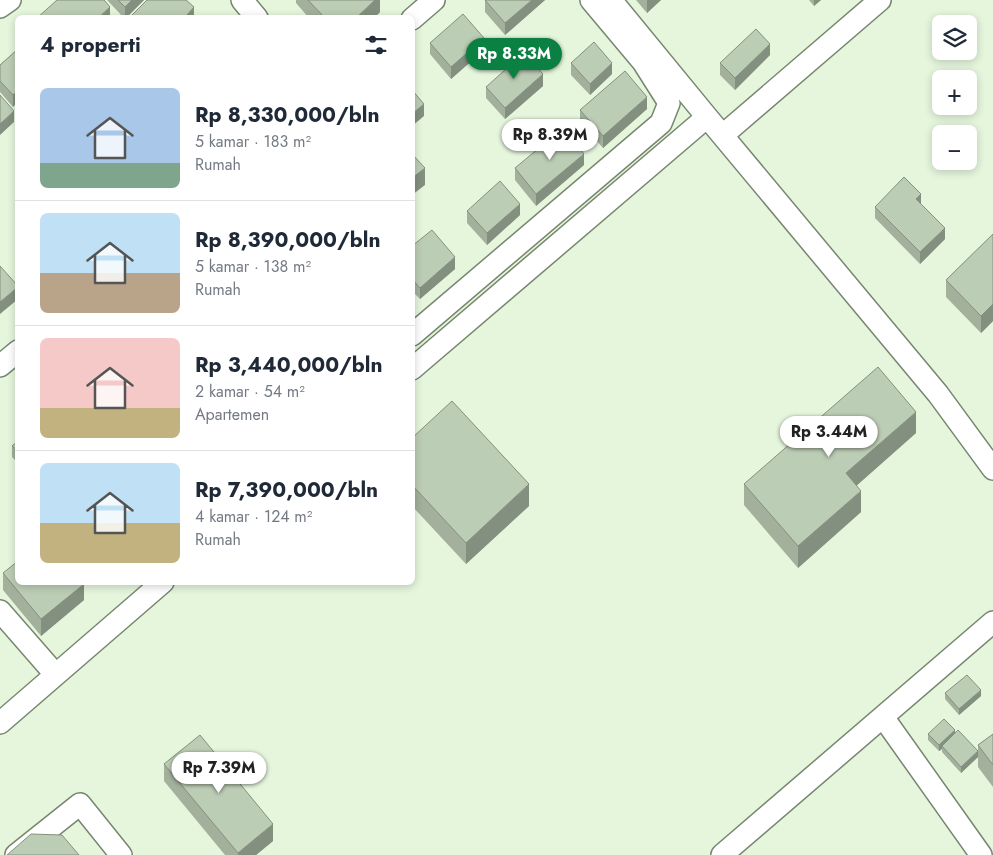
<!DOCTYPE html>
<html lang="id">
<head>
<meta charset="utf-8">
<style>
	body { margin:0; font-family:Jost,sans-serif; background:#f6f6f7; color:#1f2937; height:100vh; display:flex; flex-direction:column; font-size:19px; white-space:nowrap }
	* { box-sizing:border-box; margin:0 }
	p { font-size:16px; color:#747a83 }
	.icon { flex:none; width:28px; height:28px; fill:none; stroke:currentColor; stroke-width:2; stroke-linecap:round; stroke-linejoin:round }
	.map { position:relative; flex:1; overflow:hidden }
	.panel { position:absolute; left:15px; top:15px; width:400px; height:570px; display:flex; flex-direction:column; background:#fff; border-radius:8px; box-shadow:0 2px 8px #0003 }
	.panel>* { flex:none }
	.fabs { position:absolute; left:932px; top:15px; display:grid; gap:10px }
	.fabs a { display:grid; place-items:center; width:45px; height:45px; border-radius:8px; background:#fff; box-shadow:0 2px 8px #0003; font-size:25px }
	.price { position:absolute; translate:-50% -42px; padding:0 11px; border-radius:18px; background:#fff; color:#222; font-size:16px; line-height:32px; filter:drop-shadow(0 1px 2px #0008) }
	.price::after { content:''; position:absolute; left:50%; top:30px; width:15px; height:11px; margin-left:-8px; background:inherit; clip-path:polygon(0 0,100% 0,50% 100%) }
	.price.selected { background:#0b8043; color:#fff }
	ul { padding:0; list-style:none }
	li { display:flex; align-items:center; gap:15px; height:125px; padding:0 25px }
	li+li { border-top:1px solid #e0e1e3 }
	li span { display:grid; place-items:center; flex:none; width:140px; height:100px; border-radius:8px; color:#555 }
	li>.icon { margin-inline-start:auto }
	span .icon { width:60px; height:60px; fill:#fffc; stroke-width:1 }
	li b { font-size:21px }
	h2 { display:flex; justify-content:space-between; align-items:center; height:60px; padding:0 25px; font-size:21px }
	.map>svg:first-child { display:block }
	.lines { fill:none; stroke-linecap:round; stroke-linejoin:round }
	.minor-casing { stroke:#77866f; stroke-width:24 }
	.minor { stroke:#fff; stroke-width:21 }
	.wall { fill:#a2b09c }
	.shaded-wall { fill:#84907f }
	.building { fill:#bccdb5; stroke:#84907f }
</style>
</head>
<body>
<div class="map">
<svg width="993" height="855" viewBox="0 0 993 855">
	<rect width="100%" height="100%" fill="#e5f6dd"/>
	<g class="lines">
		<defs>
			<path id="minor" d="M242 0 257 18
				M611 0 707 117 938 394 993 469
				M0 7 10 0
				M412 19 434 0
				M723 135 880 0
				M412 335 661 123 669 103 643 62 591 0
				M0 366 18 351
				M412 369 707 117
				M0 611 55 674
				M883 717 981 855
				M0 723 163 582
				M16 855 80 804 121 855
				M722 855 993 622"/>
		</defs>
		<use href="#minor" class="minor-casing"/>
		<use href="#minor" class="minor"/>
	</g>
	<path class="wall" d="M107 0H144L126 18H124Z
		M296 0H380V12L374 18H309L296 3Z
		M485 0H545L505 35 485 12Z
		M636 0H661L647 13Z
		M809 0H821L814 6Z
		M430 43 484 50 451 79 430 54Z
		M18 49 13 107 0 92V65Z
		M770 55 735 90 720 75V63Z
		M571 63 612 74 590 95 571 75Z
		M543 86 505 119 486 98V87Z
		M647 109 603 148 580 122V110Z
		M584 165 536 206 515 180V168Z
		M875 207 945 239 920 264 875 218Z
		M467 211 520 215 487 245 467 223Z
		M993 234V321L981 333 946 297V280Z
		M412 246 455 269 420 299 412 291Z
		M18 393V409L15 406V395Z
		M916 433 857 485 861 512 798 568 744 505V484Z
		M412 438 529 506 466 564 412 506Z
		M18 441V463L12 457V446Z
		M3 573 84 600 41 636 3 590Z
		M945 693 981 696 959 715 945 699Z
		M928 734H955L978 757 961 773 942 752V749L939 751 928 740Z
		M993 734V787L978 767V745Z
		M164 764 273 841 256 855H225L164 781Z"/>
	<path class="shaded-wall" d="M132 0H144L126 18H125V7Z
		M375 0H380V12L374 18H356Z
		M532 0H545L505 35V23Z
		M647 0H661L647 13Z
		M814 0H821L814 6Z
		M110 7V18H98Z
		M194 7V18H184Z
		M484 38V50L451 79V67Z
		M770 44V55L735 90V78Z
		M612 63V74L590 95V84Z
		M543 74V86L505 119V108Z
		M18 91V102L13 107V95Z
		M647 97V109L603 148V136Z
		M424 104V116L412 126V114Z
		M14 111V122L0 135V124Z
		M584 154V165L536 206V194Z
		M425 168V185L412 195V178Z
		M921 194V206L916 199Z
		M520 204V215L487 245V233Z
		M945 228V239L920 264V252Z
		M455 257V269L420 299V288Z
		M18 287V299L0 314V302Z
		M993 304V321L981 333V316Z
		M916 412V433L846 495V473Z
		M529 484V506L466 564V543Z
		M861 491V512L798 568V546Z
		M84 584V600L41 636V619Z
		M981 690V696L959 715V709Z
		M955 730V736L942 746V749L939 751V745Z
		M978 751V757L961 773V767Z
		M273 824V841L256 855H238V853Z"/>
	<path class="building" d="M57 0H104L110 7 98 18H37Z
		M118 0H132L125 7Z
		M147 0H186L194 7 184 18H129Z
		M308 0H375L356 18H325Z
		M485 0H532L505 23Z
		M463 14 484 38 451 67 430 43Z
		M756 29 770 44 735 78 720 63Z
		M594 42 612 63 590 84 571 63Z
		M18 49V91L13 95 0 81V65Z
		M524 53 543 74 505 108 486 87Z
		M625 71 647 97 603 136 580 110Z
		M412 90 424 104 412 114Z
		M0 95 14 111 0 124Z
		M563 128 584 154 536 194 515 168Z
		M412 154 425 168 412 178Z
		M904 177 921 194 916 199 945 228 920 252 875 207Z
		M500 181 520 204 487 233 467 211Z
		M432 230 455 257 420 288 412 279V246Z
		M993 234V304L981 316 946 280Z
		M0 266 18 286V287L0 302Z
		M878 367 916 412 846 473 861 491 798 546 744 484Z
		M452 401 529 484 466 543 412 485V438Z
		M18 441V451L12 446Z
		M18 561V582H83L84 584 41 619 3 573Z
		M967 675 981 690 959 709 945 693Z
		M944 719 955 730 939 745 928 734Z
		M958 730 978 751 961 767 942 746Z
		M993 734V765L978 745Z
		M200 735 273 824 238 853 164 764Z
		M31 834 62 835 79 855H7Z"/>
</svg>
<div class="fabs">
<a><svg class="icon" aria-label="layers" viewBox="0 0 24 24"><path d="M12 4l9 5-9 5-9-5zM3 14l9 5 9-5"/></svg></a>
<a>+</a>
<a>−</a>
</div>
<b class="price selected" style="left:514px;top:80px">Rp 8.33M</b>
<b class="price" style="left:550px;top:161px">Rp 8.39M</b>
<b class="price" style="left:829px;top:458px">Rp 3.44M</b>
<b class="price" style="left:219px;top:794px">Rp 7.39M</b>
<section class="panel">
<h2>4 properti<svg class="icon" aria-label="filters" viewBox="0 0 24 24"><path d="M4 7h16M4 17h16"/><circle cx="9" cy="7" r="2"/><circle cx="15" cy="17" r="2"/></svg></h2>
<ul>
<li><span style="background:linear-gradient(#a9c7e8 75%,#7fa58c 0)"><svg class="icon" aria-label="home" viewBox="0 0 24 24"><path d="M3 11l9-7 9 7M6 9v11h12V9"/></svg></span><div><b>Rp 8,330,000/bln</b><p>5 kamar · 183 m²</p><p>Rumah</p></div></li>
<li><span style="background:linear-gradient(#bfe0f5 60%,#b9a48a 0)"><svg class="icon" aria-label="home" viewBox="0 0 24 24"><path d="M3 11l9-7 9 7M6 9v11h12V9"/></svg></span><div><b>Rp 8,390,000/bln</b><p>5 kamar · 138 m²</p><p>Rumah</p></div></li>
<li><span style="background:linear-gradient(#f6c9c9 70%,#c2b280 0)"><svg class="icon" aria-label="home" viewBox="0 0 24 24"><path d="M3 11l9-7 9 7M6 9v11h12V9"/></svg></span><div><b>Rp 3,440,000/bln</b><p>2 kamar · 54 m²</p><p>Apartemen</p></div></li>
<li><span style="background:linear-gradient(#bfe0f5 60%,#c2b280 0)"><svg class="icon" aria-label="home" viewBox="0 0 24 24"><path d="M3 11l9-7 9 7M6 9v11h12V9"/></svg></span><div><b>Rp 7,390,000/bln</b><p>4 kamar · 124 m²</p><p>Rumah</p></div></li>
</ul>
</section>
</div>
</body>
</html>
